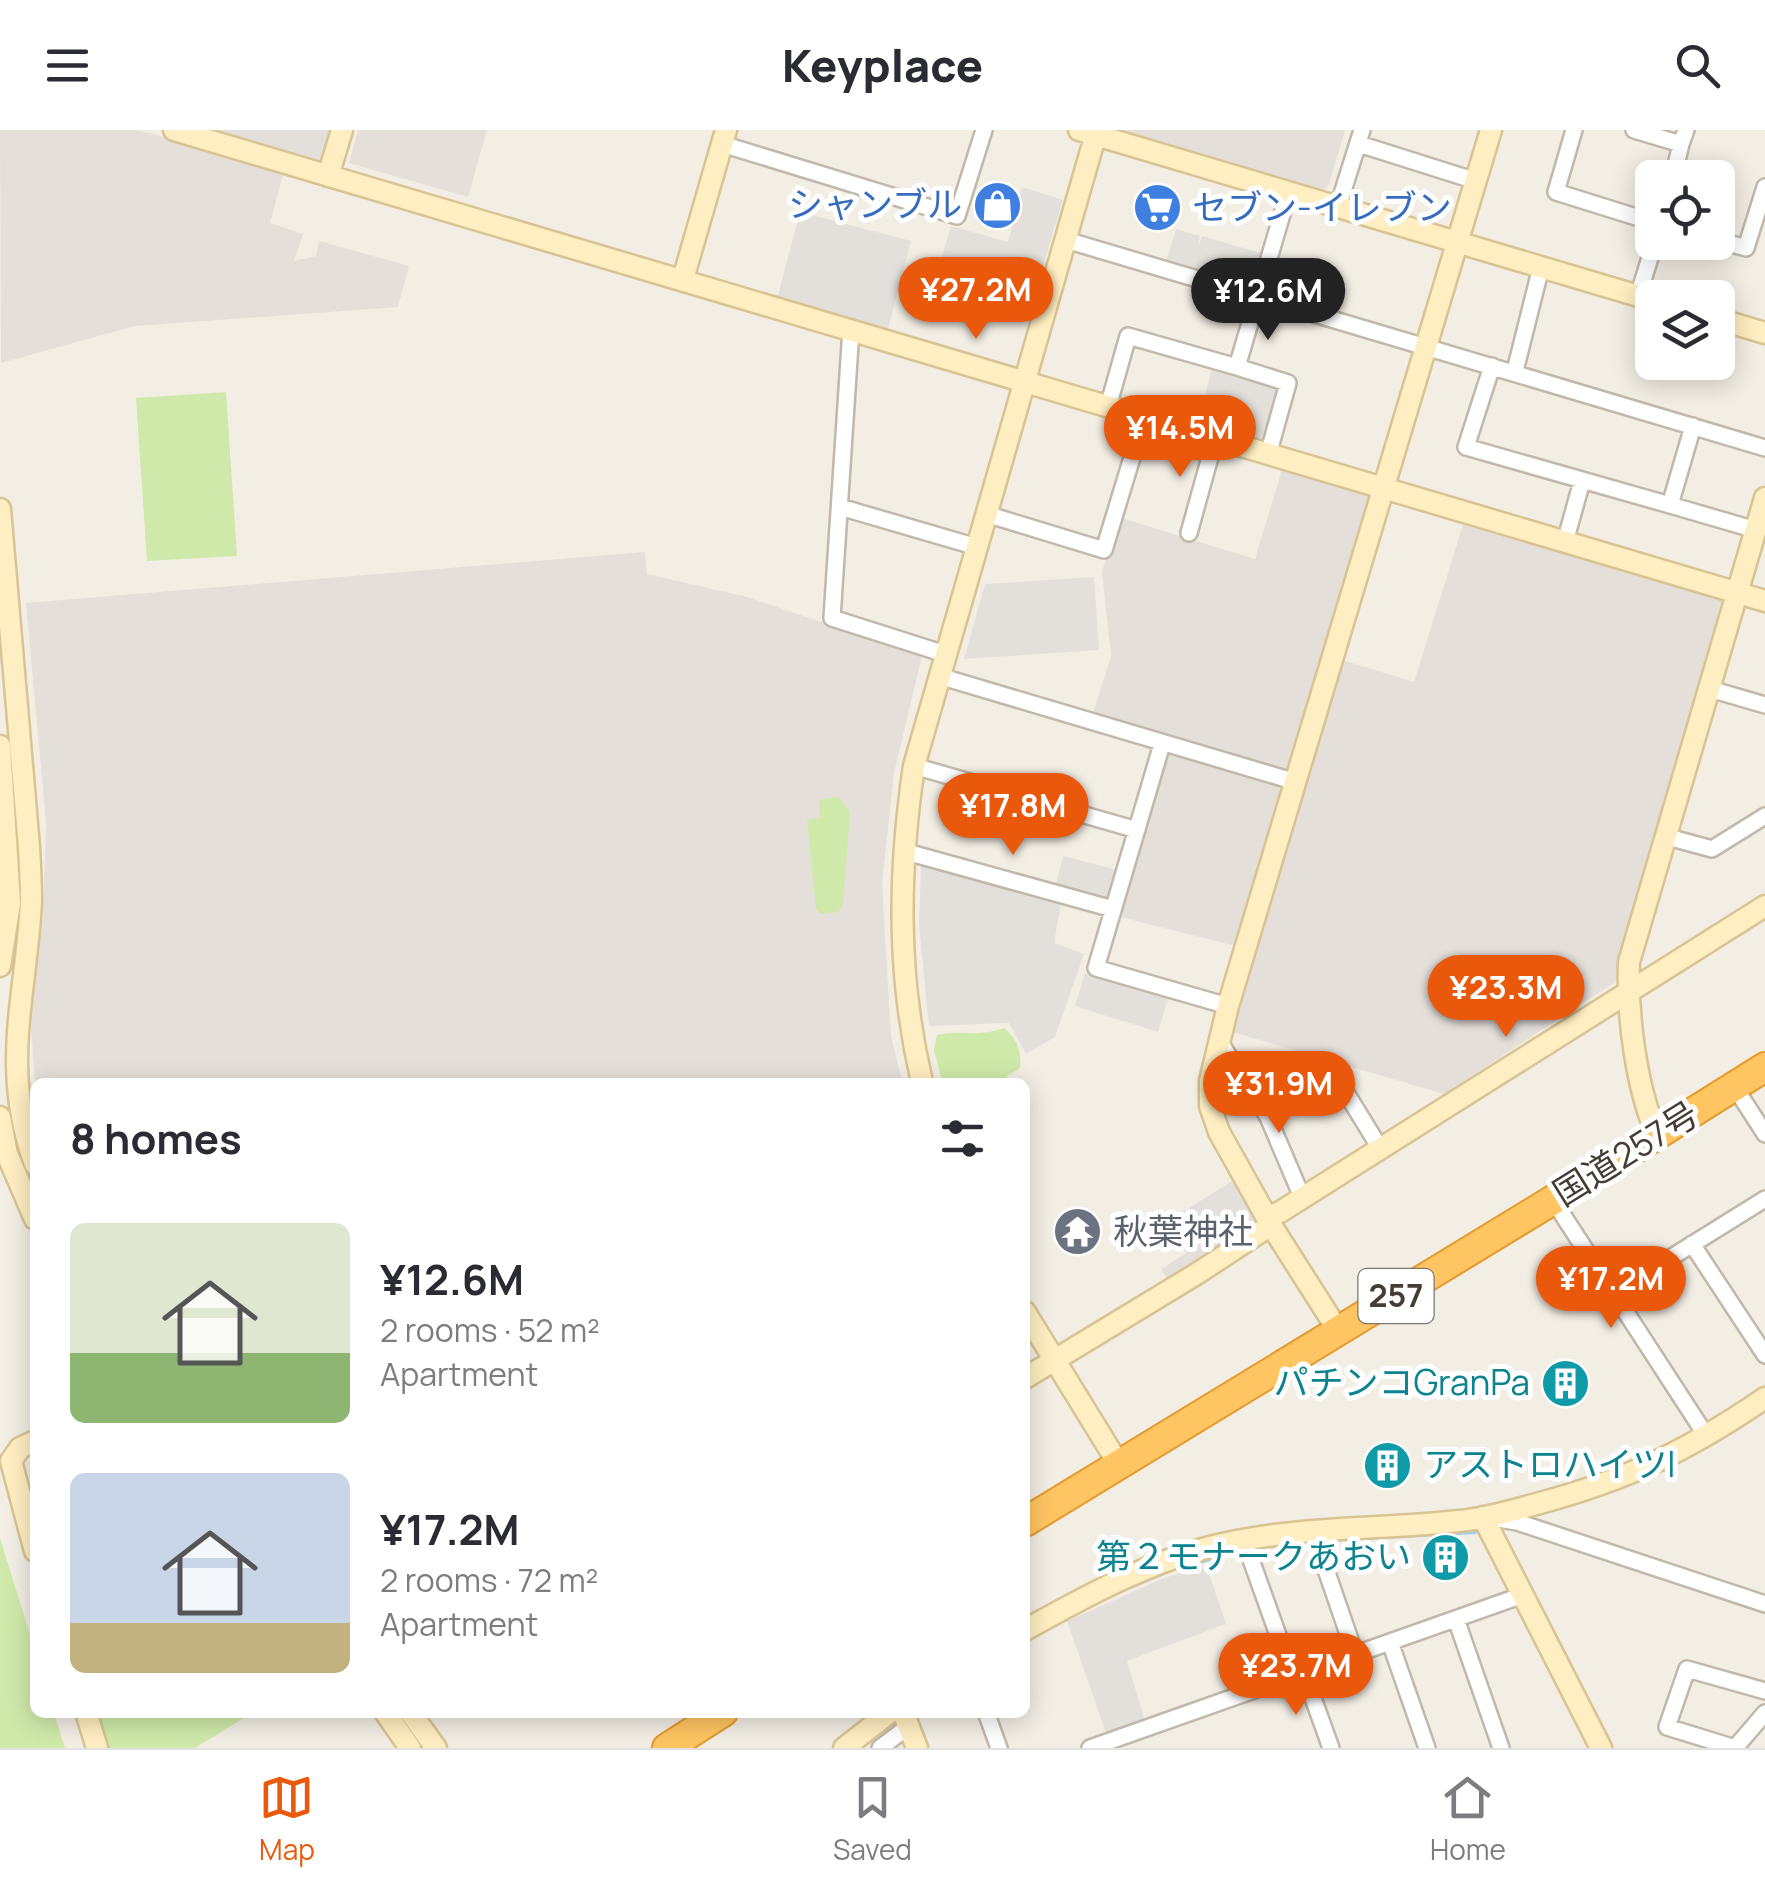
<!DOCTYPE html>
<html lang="en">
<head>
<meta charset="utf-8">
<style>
	body { margin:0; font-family:Manrope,"Noto Sans JP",sans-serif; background:#f7f7f7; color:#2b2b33; height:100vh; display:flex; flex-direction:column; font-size:38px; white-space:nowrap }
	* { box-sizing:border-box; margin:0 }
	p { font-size:32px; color:#7c7c81 }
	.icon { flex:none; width:55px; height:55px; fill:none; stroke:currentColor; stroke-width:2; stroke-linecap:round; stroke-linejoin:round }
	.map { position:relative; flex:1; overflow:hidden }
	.panel { position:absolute; left:30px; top:948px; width:1000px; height:640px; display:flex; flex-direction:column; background:#fff; border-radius:15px; box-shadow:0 5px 25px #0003 }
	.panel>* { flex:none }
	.tools { position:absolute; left:1635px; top:30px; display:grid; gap:20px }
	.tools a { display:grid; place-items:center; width:100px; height:100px; border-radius:15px; background:#fff; box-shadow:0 5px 25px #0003; font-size:50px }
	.price { position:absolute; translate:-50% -85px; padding:0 22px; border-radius:35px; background:#ea580c; color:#fff; font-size:32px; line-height:65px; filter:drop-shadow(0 2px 5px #0008) }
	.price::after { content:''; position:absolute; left:50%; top:60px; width:30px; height:22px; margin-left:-15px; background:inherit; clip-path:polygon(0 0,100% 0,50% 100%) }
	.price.active { background:#222; color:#fff }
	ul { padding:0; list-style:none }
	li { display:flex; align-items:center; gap:30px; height:250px; padding:0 40px }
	li span { display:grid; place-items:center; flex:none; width:280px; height:200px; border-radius:15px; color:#555 }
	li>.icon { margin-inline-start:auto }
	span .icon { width:120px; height:120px; fill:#fffc; stroke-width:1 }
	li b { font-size:42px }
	h2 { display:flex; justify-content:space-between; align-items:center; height:120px; padding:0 40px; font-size:42px }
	header { display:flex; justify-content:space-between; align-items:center; height:130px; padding:0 40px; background:#fff; font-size:45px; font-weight:800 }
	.dock { display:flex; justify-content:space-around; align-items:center; height:140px; border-top:2px solid #e1e1e2; background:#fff; font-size:28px; color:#7c7c81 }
	.dock a { display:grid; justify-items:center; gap:5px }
	.dock .active { color:#ea580c }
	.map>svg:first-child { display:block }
	.industrial { fill:#e4dfd9 }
	.green { fill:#cfe9aa }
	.parking { fill:#e3e0dc }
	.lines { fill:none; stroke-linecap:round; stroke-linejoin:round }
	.stream { stroke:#9cd3f3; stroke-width:4 }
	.street-casing { stroke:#c1b8a9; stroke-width:20 }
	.secondary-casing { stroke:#d8c393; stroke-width:25 }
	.highway-casing { stroke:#e49a2c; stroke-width:32 }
	.street { stroke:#fff; stroke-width:15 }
	.secondary { stroke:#ffeec1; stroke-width:20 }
	.highway { stroke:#ffc562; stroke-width:28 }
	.labels { text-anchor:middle; stroke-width:10; stroke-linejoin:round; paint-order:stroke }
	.shield { fill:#fff; stroke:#7d7770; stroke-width:2.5 }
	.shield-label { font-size:32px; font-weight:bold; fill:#453d33 }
	.shop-label { font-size:35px; fill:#366cbe; stroke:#fff; text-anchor:end }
	.street-label { font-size:35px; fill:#453d33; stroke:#fff }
	.worship-label { font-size:35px; fill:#5b616d; stroke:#fff; text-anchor:start }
	.culture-label { font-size:35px; fill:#0d838f; stroke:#fff; text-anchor:end }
</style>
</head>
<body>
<header><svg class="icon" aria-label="menu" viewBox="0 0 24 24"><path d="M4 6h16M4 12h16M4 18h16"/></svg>Keyplace<svg class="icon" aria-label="search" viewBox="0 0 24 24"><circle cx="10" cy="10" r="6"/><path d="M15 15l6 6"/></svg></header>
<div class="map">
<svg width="1765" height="1618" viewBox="0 0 1765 1618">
	<rect width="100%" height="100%" fill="#f3eee4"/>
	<path class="industrial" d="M0 0H137L285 38 270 93 303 104 294 131 316 126 319 111 409 136 398 177 135 196 1 233Z
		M358 0H487L468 67 349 33Z
		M1123 0H1345L1328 57 1317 65 1126 6Z
		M1284 333 1375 363 1292 643 1092 587 1111 526 1102 442 1118 387 1255 429Z
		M1463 395 1725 470 1615 852 1444 964 1226 900 1339 529 1414 552Z
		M645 422 647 444 747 467 922 526 894 643 882 754 891 906 902 952H35L30 882 43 787 46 692 26 473Z
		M1168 620 1287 655 1239 817 1121 787Z"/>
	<path class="green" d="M226 262 237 426 147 431 136 268Z
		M838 667 850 681 843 775 838 782 821 784 816 779 807 690 820 687 819 670Z
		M1004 898C1017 908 1022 922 1020 938L1007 946 1004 952H942L934 919 937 905C965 899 976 908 1004 898Z
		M0 1408 35 1521V1582L54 1583 65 1618H0Z
		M92 1583H252L195 1618H103Z"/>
	<path class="parking" d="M219 0H334L323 29 316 33 217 4Z
		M1022 57 1063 70 1035 162 941 129 951 96 1008 112Z
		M800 82 911 111 888 199 777 169Z
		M1176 99 1200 106 1198 117 1202 106 1264 124 1255 155 1246 159 1165 135Z
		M1212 238 1274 256 1279 264 1268 307 1257 312 1213 299 1219 275 1204 270Z
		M1094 447 1099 520 964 529 985 454Z
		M1063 726 1117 740 1109 773 1055 758Z
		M925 733 1061 773 1054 813 1084 824 1055 907 1026 924 1009 893 929 896 919 795 921 736Z
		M1085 843 1168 869 1158 902 1075 876Z
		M1238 1047 1263 1088 1167 1148 1161 1139 1186 1123 1167 1092Z
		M1206 1435 1226 1494 1127 1531 1145 1591 1107 1606 1067 1491 1164 1448Z"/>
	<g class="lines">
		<path class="stream" d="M1346 1409 1476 1402
			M1252 1419 1277 1415
			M1128 1458 1178 1437 1243 1421"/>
		<defs>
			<path id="street" d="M1574 0 1556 62 1652 92
				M1634 0 1681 14 1686 0
				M722 14 957 86 984 0
				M1359 14 1476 51
				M1673 48 1681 14
				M1338 77 1362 0
				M1066 110 1765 318
				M1718 110 1746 118 1765 57
				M1638 166 1655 112
				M851 199 832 488 945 524
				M1492 236 1466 317 1670 375
				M1515 241 1541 137
				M1108 277 1128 206 1237 237
				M1693 296 1670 375 1756 400
				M1268 325 1288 253 1237 237 1288 64
				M840 377 977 417
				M986 384 1104 420 1144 288
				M1189 403 1215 309
				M1565 412 1582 351
				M939 546 1296 652
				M1710 559 1765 575
				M1162 614 1096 838 1228 876
				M914 636 1137 700
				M1668 707 1712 719 1765 686
				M903 721 1113 779
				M1221 914 1268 987 1335 945 1380 1018
				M1734 956 1765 1004
				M1268 987 1302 1067
				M1553 1070 1707 1307
				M1692 1114 1765 1225
				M1659 1135 1765 1069
				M1492 1388 1517 1392 1765 1474
				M1312 1399 1355 1524
				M1244 1410 1293 1547
				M1456 1489 1501 1618
				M1390 1512 1427 1618
				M1304 1543 1331 1618
				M986 1582 999 1618
				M880 1618 909 1596
				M1090 1618 1523 1465
				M1735 1618 1667 1597 1687 1539 1765 1561
				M1735 1618 1765 1583"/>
			<path id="secondary" d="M174 0 1765 471
				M1079 0 1652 170
				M328 46 342 0
				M683 149 726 0
				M1718 189 1765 203
				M0 379 29 717C30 735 31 754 31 772 26 867 0 938 35 1034
				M0 616 10 773 0 836
				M922 952C897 846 898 744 914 636L1097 0
				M0 987 7 1024 35 1089
				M1657 1005C1636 957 1627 885 1629 832L1765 368
				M1267 1087 1280 1082 1765 776
				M1025 1182 1118 1333
				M1339 1202 1271 1095 1219 1002 1210 976V951L1228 876 1491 0
				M1025 1248 1198 1143 1271 1095
				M35 1311 20 1318 11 1331 35 1421
				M1483 1387 1601 1618
				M1025 1500C1086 1466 1150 1431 1218 1415 1299 1396 1378 1400 1459 1391 1486 1389 1514 1380 1540 1373 1629 1349 1689 1320 1765 1268
				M86 1582 97 1618
				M385 1582 410 1618
				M410 1582 436 1618
				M903 1582 917 1618
				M844 1618 890 1582"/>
			<path id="highway" d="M1025 1392 1553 1070 1765 937
				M667 1618 723 1582"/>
		</defs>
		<use href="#street" class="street-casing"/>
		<use href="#secondary" class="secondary-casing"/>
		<use href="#highway" class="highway-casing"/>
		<use href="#street" class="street"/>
		<use href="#secondary" class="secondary"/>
		<use href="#highway" class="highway"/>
	</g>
	<defs>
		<symbol id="shop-disc" viewBox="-11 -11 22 22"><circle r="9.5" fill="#3f7fe0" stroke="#fff"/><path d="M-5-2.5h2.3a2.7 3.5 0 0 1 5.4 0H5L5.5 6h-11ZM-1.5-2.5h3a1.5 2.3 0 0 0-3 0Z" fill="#fff"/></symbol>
		<symbol id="supermarket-disc" viewBox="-11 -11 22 22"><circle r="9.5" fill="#3f7fe0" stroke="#fff"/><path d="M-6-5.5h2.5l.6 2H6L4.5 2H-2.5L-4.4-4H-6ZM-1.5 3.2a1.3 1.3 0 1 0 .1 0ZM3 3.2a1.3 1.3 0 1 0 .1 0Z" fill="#fff"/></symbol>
		<symbol id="temple-disc" viewBox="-11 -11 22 22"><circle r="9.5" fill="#6b7280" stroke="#fff"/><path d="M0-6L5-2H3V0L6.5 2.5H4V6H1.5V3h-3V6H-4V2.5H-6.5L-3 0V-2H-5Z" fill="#fff"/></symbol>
		<symbol id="building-disc" viewBox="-11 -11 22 22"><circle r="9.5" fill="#0f9aa8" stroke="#fff"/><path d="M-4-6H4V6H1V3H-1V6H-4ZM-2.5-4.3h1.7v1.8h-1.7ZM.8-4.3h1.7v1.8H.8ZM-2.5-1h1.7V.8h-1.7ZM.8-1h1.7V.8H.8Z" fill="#fff"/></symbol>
	</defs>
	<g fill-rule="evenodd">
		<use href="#shop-disc" x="970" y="48" width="55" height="55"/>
		<use href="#supermarket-disc" x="1130" y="50" width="55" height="55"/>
		<use href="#temple-disc" x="1050" y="1074" width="55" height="55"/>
		<use href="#building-disc" x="1538" y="1226" width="55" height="55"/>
		<use href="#building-disc" x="1360" y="1308" width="55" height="55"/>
		<use href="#building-disc" x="1418" y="1400" width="55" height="55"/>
	</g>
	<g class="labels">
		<rect class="shield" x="1358.5" y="1139" width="75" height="54" rx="8"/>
		<g class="shield-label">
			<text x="1396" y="1177">257</text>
		</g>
		<g class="shop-label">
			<text x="962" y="87">シャンブル</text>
			<text x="1192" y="90" text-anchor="start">セブン-イレブン</text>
		</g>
		<g class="street-label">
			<text transform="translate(1626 1024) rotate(-32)" y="12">国道257号</text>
		</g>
		<g class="worship-label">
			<text x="1113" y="1114">秋葉神社</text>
		</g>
		<g class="culture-label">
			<text x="1530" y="1265">パチンコGranPa</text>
			<text x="1423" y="1347" text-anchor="start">アストロハイツI</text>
			<text x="1411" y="1439">第２モナークあおい</text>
		</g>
	</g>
</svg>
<div class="tools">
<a><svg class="icon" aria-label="locate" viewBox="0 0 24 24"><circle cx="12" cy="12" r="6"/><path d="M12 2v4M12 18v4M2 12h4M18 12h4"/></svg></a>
<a><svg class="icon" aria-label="layers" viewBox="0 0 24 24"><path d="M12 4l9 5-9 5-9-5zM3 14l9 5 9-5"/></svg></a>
</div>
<b class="price" style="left:976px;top:212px">¥27.2M</b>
<b class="price active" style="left:1268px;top:213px">¥12.6M</b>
<b class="price" style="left:1180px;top:350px">¥14.5M</b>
<b class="price" style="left:1013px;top:728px">¥17.8M</b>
<b class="price" style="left:1506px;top:910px">¥23.3M</b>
<b class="price" style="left:1279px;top:1006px">¥31.9M</b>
<b class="price" style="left:1611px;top:1201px">¥17.2M</b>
<b class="price" style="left:1296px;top:1588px">¥23.7M</b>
<section class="panel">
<h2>8 homes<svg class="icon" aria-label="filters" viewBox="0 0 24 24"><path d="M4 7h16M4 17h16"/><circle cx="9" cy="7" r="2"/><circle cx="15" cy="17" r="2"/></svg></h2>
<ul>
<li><span style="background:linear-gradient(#dfe7d0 65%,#8fb573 0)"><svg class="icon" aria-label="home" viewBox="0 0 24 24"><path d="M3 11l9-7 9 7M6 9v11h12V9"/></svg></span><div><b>¥12.6M</b><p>2 rooms · 52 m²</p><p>Apartment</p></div></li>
<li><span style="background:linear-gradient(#c9d6e8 75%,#c2b280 0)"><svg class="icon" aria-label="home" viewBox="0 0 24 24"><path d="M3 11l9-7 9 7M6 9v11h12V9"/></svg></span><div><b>¥17.2M</b><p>2 rooms · 72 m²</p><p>Apartment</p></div></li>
</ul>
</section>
</div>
<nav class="dock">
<a class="active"><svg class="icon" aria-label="map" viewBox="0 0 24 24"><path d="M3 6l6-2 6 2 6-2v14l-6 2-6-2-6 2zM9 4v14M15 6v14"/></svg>Map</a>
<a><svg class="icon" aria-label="saved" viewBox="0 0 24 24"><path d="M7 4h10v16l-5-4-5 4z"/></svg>Saved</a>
<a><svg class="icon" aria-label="home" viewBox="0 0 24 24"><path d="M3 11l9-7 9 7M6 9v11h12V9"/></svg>Home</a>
</nav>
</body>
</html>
